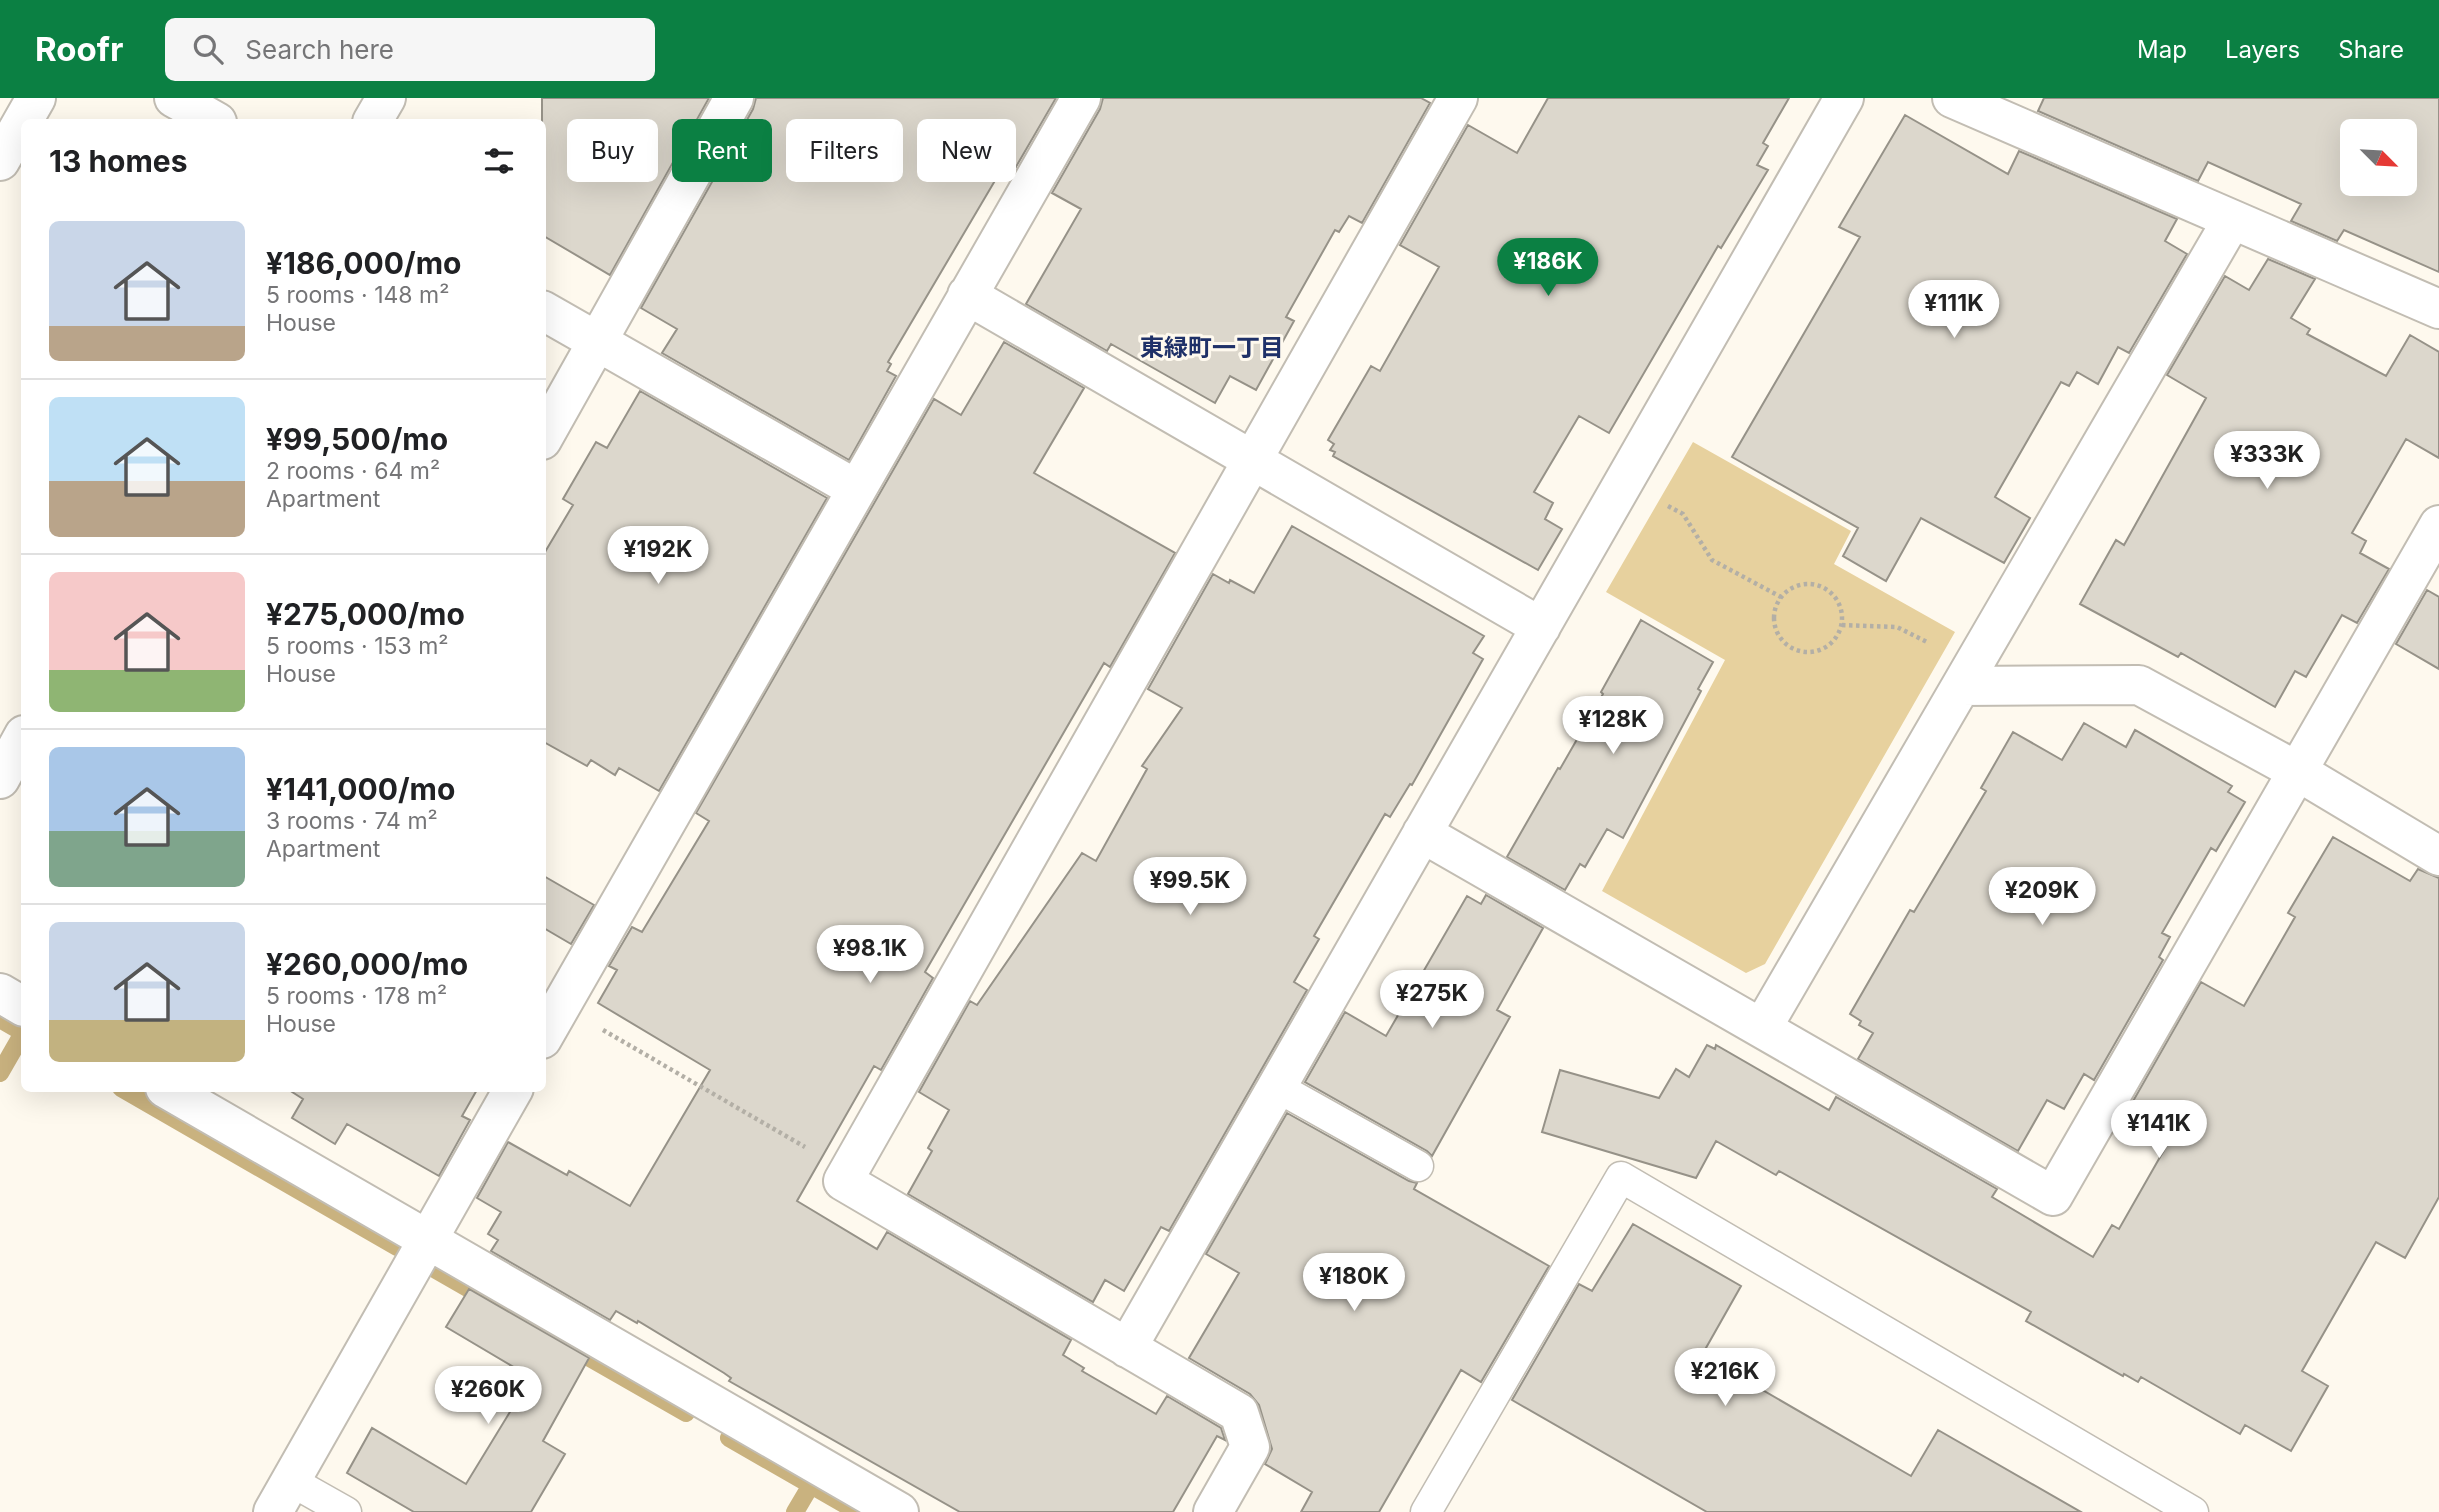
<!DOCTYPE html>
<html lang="en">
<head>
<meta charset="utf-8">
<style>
	body { margin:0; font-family:Inter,"Noto Sans JP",sans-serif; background:#f6f6f6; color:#202124; height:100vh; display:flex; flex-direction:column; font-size:26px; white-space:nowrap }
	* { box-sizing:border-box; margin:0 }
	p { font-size:23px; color:#757577 }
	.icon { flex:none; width:38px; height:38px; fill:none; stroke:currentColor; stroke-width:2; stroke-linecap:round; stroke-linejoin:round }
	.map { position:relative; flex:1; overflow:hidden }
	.panel { position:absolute; left:21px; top:21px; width:525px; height:973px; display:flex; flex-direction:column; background:#fff; border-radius:10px; box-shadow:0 7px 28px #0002 }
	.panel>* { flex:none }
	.banner { position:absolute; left:567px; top:21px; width:665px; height:63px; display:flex; gap:14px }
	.needle { width:46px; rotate:114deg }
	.tools { position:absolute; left:2340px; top:21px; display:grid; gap:14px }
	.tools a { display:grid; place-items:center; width:77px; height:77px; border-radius:10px; background:#fff; box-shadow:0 7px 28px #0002; font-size:35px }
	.price { position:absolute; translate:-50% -60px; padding:0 16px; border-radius:24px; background:#fff; color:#222; font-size:23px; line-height:46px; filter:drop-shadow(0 2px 4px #0008) }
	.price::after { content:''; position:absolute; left:50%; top:42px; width:21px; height:16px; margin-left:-10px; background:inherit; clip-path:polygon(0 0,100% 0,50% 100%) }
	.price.on { background:#0b8043; color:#fff }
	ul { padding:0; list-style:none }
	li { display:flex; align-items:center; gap:21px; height:175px; padding:0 28px }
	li+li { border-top:2px solid #e0e0e0 }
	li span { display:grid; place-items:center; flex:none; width:196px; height:140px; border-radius:10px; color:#555 }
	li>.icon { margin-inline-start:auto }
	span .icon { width:84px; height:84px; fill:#fffc; stroke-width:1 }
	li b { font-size:30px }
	h2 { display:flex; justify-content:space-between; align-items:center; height:84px; padding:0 28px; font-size:30px }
	.chip { padding:0 24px; border-radius:10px; background:#fff; box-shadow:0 7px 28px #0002; font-size:24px; line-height:63px }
	.chip.on { background:#0b8043; color:#fff }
	header { display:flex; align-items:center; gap:42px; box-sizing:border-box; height:98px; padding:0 35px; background:#0b8043; color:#fff }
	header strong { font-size:33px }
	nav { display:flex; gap:38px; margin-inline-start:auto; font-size:24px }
	.search { width:490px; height:63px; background:#f6f6f6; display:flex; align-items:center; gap:18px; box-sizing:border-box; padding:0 24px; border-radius:10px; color:#757577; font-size:26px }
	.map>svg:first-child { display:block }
	.green { fill:#e7d19e }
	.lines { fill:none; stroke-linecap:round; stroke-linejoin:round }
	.stream { stroke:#c9b27f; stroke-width:18 }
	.building { fill:#dcd7cc; stroke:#969288; stroke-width:2; fill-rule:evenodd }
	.lane-casing { stroke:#c2bdb3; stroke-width:33 }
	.street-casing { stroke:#c2bdb3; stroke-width:42 }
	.path { stroke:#b3afa6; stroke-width:4.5; stroke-dasharray:3.5 3.5; stroke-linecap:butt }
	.lane { stroke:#fff; stroke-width:30 }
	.street { stroke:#fff; stroke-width:38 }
	.labels { text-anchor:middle; stroke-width:6; stroke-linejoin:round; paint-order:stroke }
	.neighbourhood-label { font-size:24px; font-weight:bold; fill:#1f3168; stroke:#fef9ee }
</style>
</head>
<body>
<header>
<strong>Roofr</strong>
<div class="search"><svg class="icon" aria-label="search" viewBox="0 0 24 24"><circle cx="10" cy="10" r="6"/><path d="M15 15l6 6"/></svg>Search here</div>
<nav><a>Map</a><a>Layers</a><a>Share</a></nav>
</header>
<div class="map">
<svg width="2439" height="1414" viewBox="0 0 2439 1414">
	<rect width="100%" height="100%" fill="#fef9ee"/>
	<path class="green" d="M1693 344 1851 433 1834 466 1955 534 1765 866 1746 875 1602 793 1725 562 1606 494Z"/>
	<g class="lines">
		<path class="stream" d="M0 921 24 935
			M0 975 23 935
			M121 990 397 1149
			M436 1172 686 1315
			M729 1340 858 1414
			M795 1414 811 1387"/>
	</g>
	<path class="building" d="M542 0H709L610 177 542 137Z
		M756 0H1056L1013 74 1003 69 888 264 891 266 887 273 896 278 849 362 662 255 677 231 641 210 753 11Z
		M1103 0H1421L1430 5 1362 125 1349 118 1339 134 1335 132 1286 219 1294 223 1256 292 1230 278 1215 305 1111 246 1107 253 1026 206 1081 111 1052 95 1100 11Z
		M1548 0H1789L1763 45 1768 48 1757 67 1768 72 1721 150 1718 148 1609 335 1579 318 1534 394 1553 405 1545 421 1562 431 1538 472 1333 358 1335 354 1330 352 1334 346 1328 342 1371 268 1380 273 1439 169 1400 147 1468 27 1517 55Z
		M2044 0H2439V174L2344 132 2337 143 2291 123 2301 106 2208 64 2198 83 2038 13ZM2352 33H2404V86H2352Z
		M1905 17 2008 76 2019 53 2177 121 2165 143 2187 156 2129 255 2118 249 2098 286 2077 274 2069 288 2061 284 1995 399 2030 420 2004 465 1921 420 1886 483 1843 458 1858 430 1732 359 1860 139 1839 129Z
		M2268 161 2315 181 2291 220 2310 231 2307 236 2386 278 2410 237 2439 254V360L2406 341 2352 435 2366 443 2360 455 2389 471 2357 525 2342 517 2306 579 2295 573 2275 609 2181 555 2178 559 2080 506 2116 442 2124 447 2206 300 2167 277 2225 178 2249 192Z
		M1004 244 1084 290 1034 375 1175 455 1110 569 1104 565 925 874 933 880 881 972 874 968 797 1103 877 1151 887 1134 1071 1242 1063 1257 1084 1270 1082 1273 1156 1316 1167 1298 1221 1330 1225 1342 1217 1338 1173 1414H960L729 1283 731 1280 724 1275 638 1223 637 1225 616 1213 610 1222 491 1153 498 1142 488 1136 501 1114 477 1100 508 1044 567 1077 569 1073 630 1108 710 972 598 905 617 872 609 868 632 829 642 834 709 723 696 715 934 301 961 317Z
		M640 293 827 400 659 693 619 670 615 677 591 662 587 668 542 643V459L573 407 563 401 596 344 607 350Z
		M1292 428 1484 538 1473 555 1483 561 1412 687 1410 686 1390 719 1385 716 1314 838 1319 841 1294 884 1307 892 1169 1133 1161 1129 1124 1193 1105 1182 1093 1204 908 1096 932 1053 928 1050 949 1012 919 994 970 903 977 907 1082 755 1096 763 1147 671 1142 668 1182 610 1148 591 1213 476 1229 485 1230 482 1254 495Z
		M2427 492 2439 499V571L2396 546Z
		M1641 522 1713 564 1698 591 1701 593 1623 740 1607 731 1585 769 1580 766 1565 792 1507 759 1558 670 1560 671 1603 596 1601 594Z
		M2084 625 2126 649 2135 632 2232 688 2228 694 2245 704 2216 753 2211 750 2162 835 2170 839 2159 859 2163 862 2094 982 2084 976 2064 1011 2047 1002 2018 1053 1858 961 1873 935 1859 927 1861 923 1850 916 1910 812 1914 814 1986 693 1981 690 2013 634 2062 662Z
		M2333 739 2410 783 2418 771 2439 780V1099L2405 1160 2376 1144 2302 1273 2328 1288 2291 1353 2245 1327 2240 1336 2141 1279 2138 1284 2124 1276 2123 1278 2026 1223 2031 1214 1779 1073 1776 1077 1716 1043 1696 1080 1542 1034 1560 972 1659 1000 1676 971 1689 979 1707 947 1715 951 1716 947 1829 1012 1836 999 1997 1091 1992 1099 2093 1159 2112 1127 2119 1131 2176 1031 2132 1005 2201 884 2244 908 2295 819 2288 815Z
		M542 777 594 807 571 846 542 829Z
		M1486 797 1543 830 1497 912 1510 919 1432 1058 1427 1053 1305 984 1345 914 1386 938 1467 798 1481 806Z
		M286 990H478L462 1018 470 1022 439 1078 347 1026 335 1046 292 1020 303 1001Z
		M1287 1015 1409 1083 1417 1085 1414 1091 1549 1168 1481 1284 1461 1272 1379 1414H1301L1312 1394 1265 1366 1272 1351 1259 1307 1250 1296 1189 1260 1239 1175 1206 1156Z
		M1633 1126 1741 1188 1702 1257 1911 1378 1938 1332 2081 1414H1707L1512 1302 1579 1186 1592 1193Z
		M469 1191 589 1260 543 1343 565 1356 531 1414H414L347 1375 372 1330 466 1386 513 1309 509 1307 527 1277 446 1229Z"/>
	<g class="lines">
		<defs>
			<path id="lane" d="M1277 989 1418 1068
				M291 1383 346 1414
				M1426 1414 1621 1079 2193 1414"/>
			<path id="street" d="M174 0 217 24
				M1952 0 2439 211
				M372 24 386 0
				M0 63 36 0
				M967 197 1541 529
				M542 212 856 391
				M542 342 734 0
				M1961 588 2139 587 2297 673 2439 758
				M0 681 24 637
				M1422 735 2053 1098 2439 427
				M0 895 24 909
				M1762 930 2232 122
				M542 941 1081 0
				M165 990 899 1414
				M1127 1250 1844 0
				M273 1414 514 990
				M1213 1414 1250 1349 1239 1315 843 1083 1458 0"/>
		</defs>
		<use href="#lane" class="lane-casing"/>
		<use href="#street" class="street-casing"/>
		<path class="path" d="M1668 408 1683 416 1712 462 1781 499
			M1774 520a34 34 0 1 1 68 0a34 34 0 1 1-68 0Z
			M1842 527 1897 529 1929 545
			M603 932 805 1049"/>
		<use href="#lane" class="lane"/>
		<use href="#street" class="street"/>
	</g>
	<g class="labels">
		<g class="neighbourhood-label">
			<text x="1212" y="258">東緑町一丁目</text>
		</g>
	</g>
</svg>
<div class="tools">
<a><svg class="needle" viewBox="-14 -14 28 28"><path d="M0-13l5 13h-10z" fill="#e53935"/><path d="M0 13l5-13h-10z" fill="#757577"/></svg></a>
</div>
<b class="price on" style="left:1548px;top:200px">¥186K</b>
<b class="price" style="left:1954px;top:242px">¥111K</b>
<b class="price" style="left:2267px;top:393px">¥333K</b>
<b class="price" style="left:658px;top:488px">¥192K</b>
<b class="price" style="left:1613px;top:658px">¥128K</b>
<b class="price" style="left:1190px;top:819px">¥99.5K</b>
<b class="price" style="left:2042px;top:829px">¥209K</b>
<b class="price" style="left:870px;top:887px">¥98.1K</b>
<b class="price" style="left:1432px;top:932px">¥275K</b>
<b class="price" style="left:2159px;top:1062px">¥141K</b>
<b class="price" style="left:1354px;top:1215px">¥180K</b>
<b class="price" style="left:1725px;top:1310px">¥216K</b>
<b class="price" style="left:488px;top:1328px">¥260K</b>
<div class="banner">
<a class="chip">Buy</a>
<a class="chip on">Rent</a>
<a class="chip">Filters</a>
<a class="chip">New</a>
</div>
<section class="panel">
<h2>13 homes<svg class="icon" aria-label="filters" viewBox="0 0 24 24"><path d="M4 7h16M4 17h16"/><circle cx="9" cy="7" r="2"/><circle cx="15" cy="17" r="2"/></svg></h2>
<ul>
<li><span style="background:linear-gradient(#c9d6e8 75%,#b9a48a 0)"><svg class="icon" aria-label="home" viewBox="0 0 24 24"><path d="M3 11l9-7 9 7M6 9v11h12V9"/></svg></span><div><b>¥186,000/mo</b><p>5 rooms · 148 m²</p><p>House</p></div></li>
<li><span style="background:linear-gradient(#bfe0f5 60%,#b9a48a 0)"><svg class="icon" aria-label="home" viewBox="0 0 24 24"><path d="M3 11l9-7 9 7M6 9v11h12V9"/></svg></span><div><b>¥99,500/mo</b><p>2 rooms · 64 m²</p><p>Apartment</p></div></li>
<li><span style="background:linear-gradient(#f6c9c9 70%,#8fb573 0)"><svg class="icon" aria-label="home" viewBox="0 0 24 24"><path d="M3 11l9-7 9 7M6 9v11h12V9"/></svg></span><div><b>¥275,000/mo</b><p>5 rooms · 153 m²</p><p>House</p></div></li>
<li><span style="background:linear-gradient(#a9c7e8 60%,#7fa58c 0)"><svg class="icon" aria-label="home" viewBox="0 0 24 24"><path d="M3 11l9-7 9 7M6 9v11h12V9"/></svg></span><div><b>¥141,000/mo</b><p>3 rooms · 74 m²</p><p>Apartment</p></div></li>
<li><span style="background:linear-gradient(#c9d6e8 70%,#c2b280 0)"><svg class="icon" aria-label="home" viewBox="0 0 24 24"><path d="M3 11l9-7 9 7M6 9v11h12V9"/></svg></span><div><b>¥260,000/mo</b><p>5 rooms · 178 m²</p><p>House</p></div></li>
</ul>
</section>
</div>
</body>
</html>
